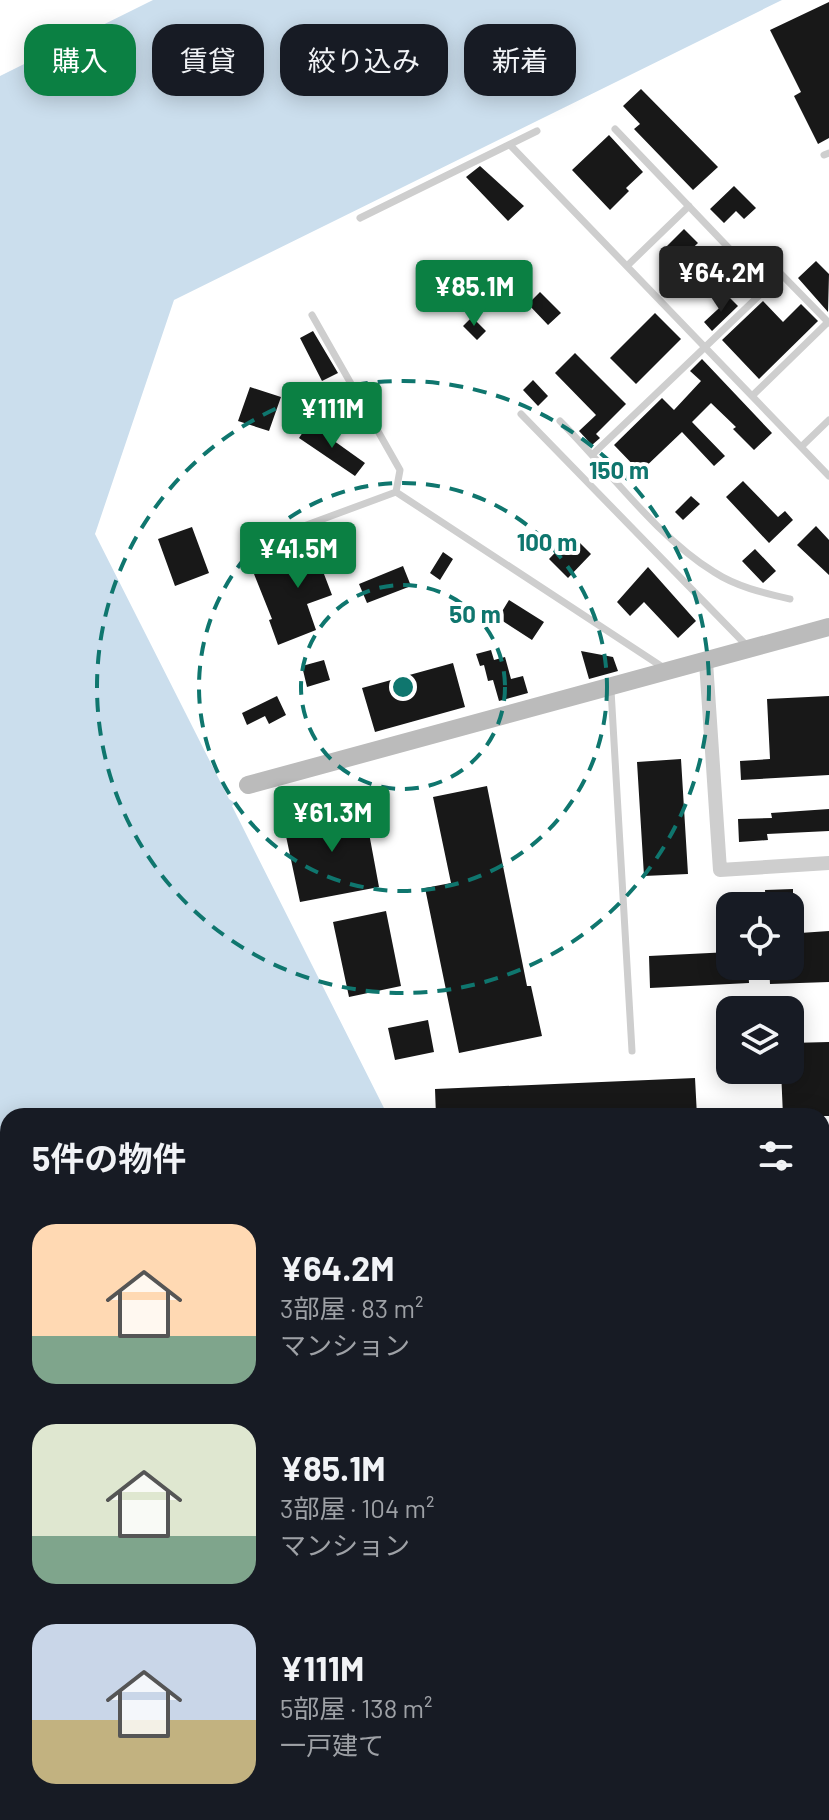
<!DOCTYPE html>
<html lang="ja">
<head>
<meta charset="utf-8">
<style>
	body { margin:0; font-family:Barlow,"Noto Sans JP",sans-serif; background:#20242c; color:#f1f3f6; height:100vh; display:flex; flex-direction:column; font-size:30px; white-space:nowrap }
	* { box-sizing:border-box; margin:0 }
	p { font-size:26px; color:#9ea1a6 }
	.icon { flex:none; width:44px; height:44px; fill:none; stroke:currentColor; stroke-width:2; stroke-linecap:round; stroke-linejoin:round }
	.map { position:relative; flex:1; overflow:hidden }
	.panel { position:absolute; left:0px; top:1108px; width:830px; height:712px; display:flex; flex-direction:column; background:#171b24; border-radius:24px 24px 0 0; box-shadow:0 4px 20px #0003 }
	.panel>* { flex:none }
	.guide { position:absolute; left:24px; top:24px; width:782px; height:72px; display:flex; gap:16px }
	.controls { position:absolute; left:716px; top:892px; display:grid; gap:16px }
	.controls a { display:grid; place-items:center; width:88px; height:88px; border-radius:16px; background:#171b24; box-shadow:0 4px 20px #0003; font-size:40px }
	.price { position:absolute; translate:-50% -68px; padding:0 18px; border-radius:8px; background:#0b8043; color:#fff; font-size:26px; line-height:52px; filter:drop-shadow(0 2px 4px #0008) }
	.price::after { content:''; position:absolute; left:50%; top:48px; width:24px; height:18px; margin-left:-12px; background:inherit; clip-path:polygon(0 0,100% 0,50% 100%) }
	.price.on { background:#222; color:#fff }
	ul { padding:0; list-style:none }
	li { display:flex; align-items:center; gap:24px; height:200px; padding:0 32px }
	li span { display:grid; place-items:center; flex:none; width:224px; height:160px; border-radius:24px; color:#555 }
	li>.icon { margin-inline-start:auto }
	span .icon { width:96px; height:96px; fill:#fffc; stroke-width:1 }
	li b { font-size:34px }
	h2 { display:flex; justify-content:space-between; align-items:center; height:96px; padding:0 32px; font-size:34px }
	.tag { padding:0 28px; border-radius:24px; background:#171b24; box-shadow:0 4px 20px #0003; font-size:28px; line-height:72px }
	.tag.on { background:#0b8043; color:#fff }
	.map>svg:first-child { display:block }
	.water { fill:#cbdeed }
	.building { fill:#181818 }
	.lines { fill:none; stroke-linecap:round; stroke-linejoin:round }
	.lane { stroke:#cecece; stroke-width:7 }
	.street { stroke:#cecece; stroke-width:14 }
	.secondary { stroke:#bbb; stroke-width:18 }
	.ring { fill:none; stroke:#0f766e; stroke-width:4; stroke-dasharray:14 10 }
	.centre { fill:#0f766e; stroke:#fff; stroke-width:4 }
	.ring-label { font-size:24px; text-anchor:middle; font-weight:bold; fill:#0f766e; stroke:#fff; stroke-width:8; stroke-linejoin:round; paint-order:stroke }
</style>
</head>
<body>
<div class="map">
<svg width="829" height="1820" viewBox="0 0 829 1820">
	<rect width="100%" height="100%" fill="#fff"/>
	<path class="water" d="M153 0H782L174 300 95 534 229 799 235 803 232 806 388 1116H8V1164L0 1148V76Z
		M0 1208H8V1812H548L525 1820H0Z"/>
	<path class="building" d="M829 2V138L818 144 794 96 801 92 770 30Z
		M641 89 718 167 693 190 634 129 640 124 623 106Z
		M609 135 643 172 626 188 629 191 610 210 572 170Z
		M480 166 524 206 508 221 466 177Z
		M734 186 756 208 744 219 736 211 724 223 710 209Z
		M684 229 698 243 679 261 666 247Z
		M816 261 829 274 828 312 798 278Z
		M540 292 561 313 548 325 528 304Z
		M730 298 738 306 712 331 704 322Z
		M763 301 783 322 801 304 818 321 759 379 722 340Z
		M655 313 681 339 636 384 610 358Z
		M472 317 486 331 477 340 463 326Z
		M313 331 338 373 322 381 300 338Z
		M575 353 626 404 596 434 600 438 592 445 579 431 596 415 555 373Z
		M702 359 772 433 754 450 733 429 736 427 711 403 692 422 725 456 714 466 682 432 640 472 614 445 662 398 674 410 701 381 690 371Z
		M533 380 548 396 538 406 523 390Z
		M250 387 281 397 269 431 238 421Z
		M309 423 365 463 355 476 299 438Z
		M743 481 778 517 785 511 793 520 769 543 726 497Z
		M691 496 700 504 683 520 675 512Z
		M816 526 829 540V575L797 545Z
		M192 527 209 573 175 586 158 539Z
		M572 535 591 554 568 578 549 559Z
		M338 540 348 564 324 574 332 595 307 604 316 630 278 645 269 620 272 619 254 574Z
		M755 549 776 571 763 583 742 561Z
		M443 552 453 559 440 580 430 573Z
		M403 566 411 586 367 603 359 584Z
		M648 567 696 621 678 638 644 602 630 616 617 602Z
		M509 600 544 622 532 640 498 618Z
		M491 650 494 660 505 657 511 679 523 676 528 693 499 701 493 680 488 681 484 665 480 666 476 654Z
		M581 651 613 657 618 671 589 679Z
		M324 660 330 680 307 687 302 666Z
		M453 663 465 707 375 732 362 688Z
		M277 696 286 715 269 724 265 716 247 725 242 713Z
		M829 696V775L741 780 740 761 770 759 767 699Z
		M681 759 688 874 644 876 637 762Z
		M487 786 527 986H531L542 1036 459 1053 425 888 451 883 433 797Z
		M364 806 379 887 300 902 283 822Z
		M829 809V831L767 834 768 840 739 842 738 819 772 818 771 813Z
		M793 889V905L766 906 765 890Z
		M386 911 401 986 349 997 333 922Z
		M790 911H798L800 933 829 931V982L770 984 769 966H790Z
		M730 952V966H748L749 983 650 988 649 956Z
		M428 1020 434 1052 395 1060 388 1028Z
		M829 1042V1116H783L781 1070H790V1043Z
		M695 1078 697 1116H436L435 1089Z"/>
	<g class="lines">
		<path class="lane" d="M615 129 767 288 781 274 829 323
			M510 145 829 476
			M824 155 829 153
			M360 218 537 131
			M627 266 689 206
			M312 315 400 470 396 492 664 668
			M752 396 828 322
			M521 414 748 647
			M560 421C609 470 656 536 714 572 737 587 764 593 790 599
			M801 447 829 420
			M593 454 767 288
			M247 547 396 492
			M611 690 632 1051
			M822 1281 829 1280"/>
		<path class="street" d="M706 662 720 870 829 863"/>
		<path class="secondary" d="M248 785 829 627"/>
	</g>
	<g class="ring">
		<circle cx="403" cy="687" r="102"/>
		<circle cx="403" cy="687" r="204"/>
		<circle cx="403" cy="687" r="306"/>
	</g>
	<circle cx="403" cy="687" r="12" class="centre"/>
	<g class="ring-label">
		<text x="619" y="479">150 m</text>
		<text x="547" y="551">100 m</text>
		<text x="475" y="623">50 m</text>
	</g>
</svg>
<div class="controls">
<a><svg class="icon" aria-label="locate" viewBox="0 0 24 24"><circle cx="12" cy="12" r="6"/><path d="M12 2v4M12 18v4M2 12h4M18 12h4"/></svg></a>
<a><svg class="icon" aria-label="layers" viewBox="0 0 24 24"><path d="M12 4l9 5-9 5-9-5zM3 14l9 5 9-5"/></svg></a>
</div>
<b class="price on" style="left:721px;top:314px">¥64.2M</b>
<b class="price" style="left:474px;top:328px">¥85.1M</b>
<b class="price" style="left:332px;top:450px">¥111M</b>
<b class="price" style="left:298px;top:590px">¥41.5M</b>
<b class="price" style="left:332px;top:854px">¥61.3M</b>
<div class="guide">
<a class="tag on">購入</a>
<a class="tag">賃貸</a>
<a class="tag">絞り込み</a>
<a class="tag">新着</a>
</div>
<section class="panel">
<h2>5件の物件<svg class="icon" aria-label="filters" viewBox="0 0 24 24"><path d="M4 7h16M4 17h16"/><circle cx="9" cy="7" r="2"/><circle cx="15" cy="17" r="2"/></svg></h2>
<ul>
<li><span style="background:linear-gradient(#ffd9b3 70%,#7fa58c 0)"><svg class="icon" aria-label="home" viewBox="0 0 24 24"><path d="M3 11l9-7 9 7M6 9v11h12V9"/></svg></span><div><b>¥64.2M</b><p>3部屋 · 83 m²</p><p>マンション</p></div></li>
<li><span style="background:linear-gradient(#dfe7d0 70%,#7fa58c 0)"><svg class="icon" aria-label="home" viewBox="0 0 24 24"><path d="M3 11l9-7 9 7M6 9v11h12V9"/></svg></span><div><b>¥85.1M</b><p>3部屋 · 104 m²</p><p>マンション</p></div></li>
<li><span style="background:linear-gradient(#c9d6e8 60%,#c2b280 0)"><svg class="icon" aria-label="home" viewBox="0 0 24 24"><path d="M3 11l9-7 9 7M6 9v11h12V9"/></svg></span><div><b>¥111M</b><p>5部屋 · 138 m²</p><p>一戸建て</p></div></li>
</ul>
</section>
</div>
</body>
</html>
